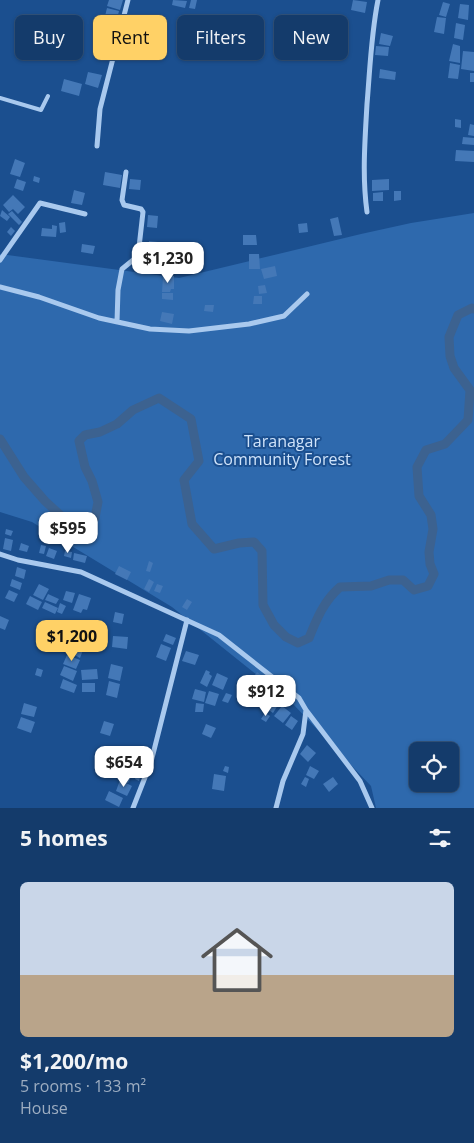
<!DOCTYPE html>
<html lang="en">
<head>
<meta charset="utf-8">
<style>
	body { margin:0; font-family:"Open Sans",sans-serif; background:#1d4271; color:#f1f3f6; height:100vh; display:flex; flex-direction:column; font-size:19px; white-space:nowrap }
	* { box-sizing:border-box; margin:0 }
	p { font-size:16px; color:#9dadc1 }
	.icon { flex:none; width:28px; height:28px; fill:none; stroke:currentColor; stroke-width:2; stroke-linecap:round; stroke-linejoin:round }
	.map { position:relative; height:808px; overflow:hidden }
	.panel { display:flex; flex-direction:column; background:#143b6b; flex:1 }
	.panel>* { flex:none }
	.banner { position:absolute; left:15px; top:15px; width:445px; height:45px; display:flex; gap:10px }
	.controls { position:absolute; left:409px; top:742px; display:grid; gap:10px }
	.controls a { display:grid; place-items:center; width:50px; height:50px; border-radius:8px; background:#143b6b; box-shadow:0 1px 4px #0004,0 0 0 1px #33557e; font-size:25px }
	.price { position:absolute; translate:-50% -42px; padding:0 11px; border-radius:10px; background:#fff; color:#222; font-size:16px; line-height:32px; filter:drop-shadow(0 1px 2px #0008) }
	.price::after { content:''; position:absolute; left:50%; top:30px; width:15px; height:11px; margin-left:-8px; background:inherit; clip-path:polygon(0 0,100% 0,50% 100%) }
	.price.current { background:#ffd166; color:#111 }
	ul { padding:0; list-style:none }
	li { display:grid; align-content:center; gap:10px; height:265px; padding:0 20px }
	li+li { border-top:1px solid #33557e }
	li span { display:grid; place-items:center; height:155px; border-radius:8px; color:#555 }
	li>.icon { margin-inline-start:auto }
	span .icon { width:90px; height:90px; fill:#fffc; stroke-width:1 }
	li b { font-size:21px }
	h2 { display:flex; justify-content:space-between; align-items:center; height:60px; padding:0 20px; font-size:21px }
	.pill { padding:0 18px; border-radius:8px; background:#143b6b; box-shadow:0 1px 4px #0004,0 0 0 1px #33557e; font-size:18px; line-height:45px }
	.pill.current { background:#ffd166; color:#111 }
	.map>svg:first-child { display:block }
	.green { fill:#2e69ad; fill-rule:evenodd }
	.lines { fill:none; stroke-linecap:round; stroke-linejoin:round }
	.canal { stroke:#3c6290; stroke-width:9 }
	.building { fill:#4478b7 }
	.service { stroke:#a9c9ee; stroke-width:4 }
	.minor { stroke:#a9c9ee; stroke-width:5 }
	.labels { text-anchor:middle; stroke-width:4; stroke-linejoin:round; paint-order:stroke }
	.park-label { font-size:16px; fill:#cfe3fa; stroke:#1b4f8f }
</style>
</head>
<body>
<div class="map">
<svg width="474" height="808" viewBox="0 0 474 808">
	<rect width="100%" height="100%" fill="#1b4f8f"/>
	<path class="green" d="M474 213V808H376L371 786 293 704 172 607 32 522 0 512V254L179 278 361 234 411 223ZM418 751H450V784H418Z"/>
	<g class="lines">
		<path class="canal" d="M0 439 24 477 45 501 70 524 83 526 95 518 98 502 92 481 85 467 79 441 85 435 100 432 117 424 133 410 159 398 191 419 199 461 184 480 192 524 214 549 239 543 254 542 262 551 263 605 274 625 286 637 298 643 309 638C317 618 324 601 340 587L371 586 389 580H403L414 590 428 586 434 574 430 564 429 552 433 529 431 515 419 496 417 467 426 450 445 444 468 420 470 390 454 368 450 356 449 337 458 315 472 308 474 309"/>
	</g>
	<path class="building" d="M109 0H123L120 10 107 6Z
		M173 0 187 1 185 8 172 5Z
		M191 0H197L195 9 189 8Z
		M353 0 367 2 365 13 351 10Z
		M443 2 450 4 446 17 439 15Z
		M460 4 469 5 468 20 458 18Z
		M107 8 119 11 116 23 104 20Z
		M132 15H147V28H132Z
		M437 17 446 18 444 34 434 32Z
		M329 22 344 25 343 35 327 33Z
		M103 23 116 26 112 38 100 35Z
		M456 23 465 25 463 40 454 38Z
		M381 33 393 36 390 46 379 44Z
		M453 44 460 46V63L449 61Z
		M376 46 389 47 388 56 375 55Z
		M463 51 474 52V71L461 69Z
		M450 63 460 65 458 79 448 78Z
		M380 69 396 72 395 80 379 78Z
		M88 72 102 75 98 88 85 84Z
		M470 73H474V82H470Z
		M64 79 82 84 79 96 61 91Z
		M455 119 461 120V128L455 127Z
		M470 124 474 125V136L468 135Z
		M463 137 474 138V145L462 144Z
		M456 150 474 151V162L455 161Z
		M15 159 25 163 20 177 10 174Z
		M105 172 122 175 120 188 103 185Z
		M34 176 40 178 39 183 33 181Z
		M17 179 26 182 23 191 14 188Z
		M130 179 141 180 140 190 129 189Z
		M389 179V190L372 191V180Z
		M74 190 85 193 82 205 71 203Z
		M394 191H401V200L394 201Z
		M383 192V201H373V193Z
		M13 195 25 207 18 214 13 209 9 212 3 205Z
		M2 210 10 217 7 221 0 216Z
		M12 211 22 222 19 225 8 214Z
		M148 215 158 216 157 228 147 227Z
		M338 217 342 235 334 236 330 219Z
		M65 222 66 232 60 233 59 223Z
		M307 223 308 232 299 233 298 224Z
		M52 225 57 226 56 237 41 236 42 228 52 229Z
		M11 227 15 231 11 236 7 232Z
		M243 235H256L257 245H243Z
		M149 241 158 242 157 253 148 252Z
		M82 244 95 246 93 254 81 252Z
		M139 253 157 255 156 267 138 265Z
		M249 254H259L260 269H249Z
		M275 266 277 276 264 279 261 269Z
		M163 276H174V289H171L170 292H162Z
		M265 285 267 293 259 294 258 286Z
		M162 293H173V300L162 299Z
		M254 296H262V304H253Z
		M205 305H214L213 312 204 311Z
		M162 312 174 314 172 324 160 321Z
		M6 529 13 531 11 536 5 534Z
		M5 538 13 540 11 551 3 549Z
		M21 543 29 546 27 552 19 550Z
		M41 545 46 546 44 554 39 553Z
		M49 548 57 551 54 559 46 556Z
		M65 551 72 552 71 558 64 556Z
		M74 553 87 556 85 563 73 560Z
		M149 561 153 563 150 572 146 571Z
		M119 566 131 572 127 580 115 574Z
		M17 567 26 570 24 579 15 576Z
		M12 579 22 583 20 590 10 586Z
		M149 579 154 582 149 592 144 589Z
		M39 584 49 589 43 600 33 595Z
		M157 584 163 586 160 593 154 591Z
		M9 590 18 594 14 602 5 598Z
		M66 591 75 593 72 603 63 600Z
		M48 594 59 599 56 604 45 600Z
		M79 594 91 598 87 610 83 609 81 613 73 610Z
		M30 596 42 602 38 610 26 604Z
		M187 599 192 602 187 610 182 607Z
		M45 602 58 608 55 614 42 608Z
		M60 603 66 606 62 614 57 612Z
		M115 612 124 614 122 624 113 622Z
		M0 616 9 620 5 630 0 628Z
		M69 630 85 637 79 648 83 650 80 658 71 653 74 645 64 641Z
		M166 634 176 638 173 645 163 641Z
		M113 636 128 637 127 649 112 647Z
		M161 644 171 648 166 661 156 657Z
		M186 651 199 655 195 665 182 661Z
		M67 655 80 660 76 669 63 664Z
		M111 664 123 667 120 681 108 678Z
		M64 666 77 671 73 681 60 675Z
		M37 668 43 670 41 677 35 675Z
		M97 669 98 679 82 680 81 670Z
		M206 670 210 672 209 674 212 676 207 687 200 683Z
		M257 672 261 675 256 681 253 678Z
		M217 673 228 678 223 690 212 685Z
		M63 679 77 685 74 693 60 688Z
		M262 679 273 687 264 700 253 692Z
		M109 681 120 684 117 698 106 695Z
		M82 683H95V692H82Z
		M247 683 254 687 250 694 243 690Z
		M195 689 206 692 204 702 192 699Z
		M209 691 219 694 215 706 205 703Z
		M226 693 232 695 228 703 222 701Z
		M281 694 287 699 284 703 278 699Z
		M272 701 278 705 273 713 267 709Z
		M24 703 37 707 34 717 21 714Z
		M196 703 204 704 203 712H195Z
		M282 706 291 713 283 723 274 716Z
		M265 713 270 716 266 722 261 719Z
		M291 716 298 721 292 730 285 725Z
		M21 717 35 722 31 733 17 728Z
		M104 721 114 724 110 736 100 733Z
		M206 724 216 728 211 738 202 734Z
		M307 745 316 753 308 762 300 754Z
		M225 766 229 767 228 773 223 771Z
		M310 766 319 771 314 779 306 775Z
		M120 767 133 773 128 783 115 777Z
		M137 772 141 774 139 781 135 779Z
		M214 774 226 776 224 791 212 789Z
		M305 777 309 779 306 787 301 784Z
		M333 777 338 784 329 792 323 784Z
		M120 780 132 786 127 796 116 791Z
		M109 791 123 798 119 807 105 800Z"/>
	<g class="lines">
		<path class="service" d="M0 98 41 110 48 96"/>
		<path class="minor" d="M97 146 100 109 128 0
			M367 212C362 176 365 140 367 104 370 69 371 35 378 0
			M0 260 40 203 85 214
			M0 287 39 297 99 318 150 329 189 331 249 324 284 316 307 294
			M117 322 118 290 122 269 138 256 143 212 141 209 124 205 122 200 126 172
			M0 554 18 560 81 572 219 635 299 698 306 710 303 734 283 781 276 808
			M306 710 360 781 372 808
			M133 808 151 762 187 620"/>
	</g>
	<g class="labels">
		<g class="park-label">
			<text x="282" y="447">Taranagar<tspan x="282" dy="18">Community Forest</tspan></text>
		</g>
	</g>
</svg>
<div class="controls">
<a><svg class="icon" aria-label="locate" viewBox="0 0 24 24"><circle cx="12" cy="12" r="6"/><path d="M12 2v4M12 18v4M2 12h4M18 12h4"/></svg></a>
</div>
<b class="price" style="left:168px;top:284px">$1,230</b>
<b class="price" style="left:68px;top:554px">$595</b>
<b class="price current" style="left:72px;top:662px">$1,200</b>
<b class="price" style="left:266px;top:717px">$912</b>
<b class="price" style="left:124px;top:788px">$654</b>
<div class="banner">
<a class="pill">Buy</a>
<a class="pill current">Rent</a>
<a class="pill">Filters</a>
<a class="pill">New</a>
</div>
</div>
<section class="panel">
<h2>5 homes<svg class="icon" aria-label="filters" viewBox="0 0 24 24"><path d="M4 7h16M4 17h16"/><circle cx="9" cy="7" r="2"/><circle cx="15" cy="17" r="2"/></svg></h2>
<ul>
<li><span style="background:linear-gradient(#c9d6e8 60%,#b9a48a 0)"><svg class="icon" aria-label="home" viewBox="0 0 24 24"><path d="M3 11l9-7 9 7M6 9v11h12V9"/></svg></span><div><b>$1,200/mo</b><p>5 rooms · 133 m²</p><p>House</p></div></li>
</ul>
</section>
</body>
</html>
